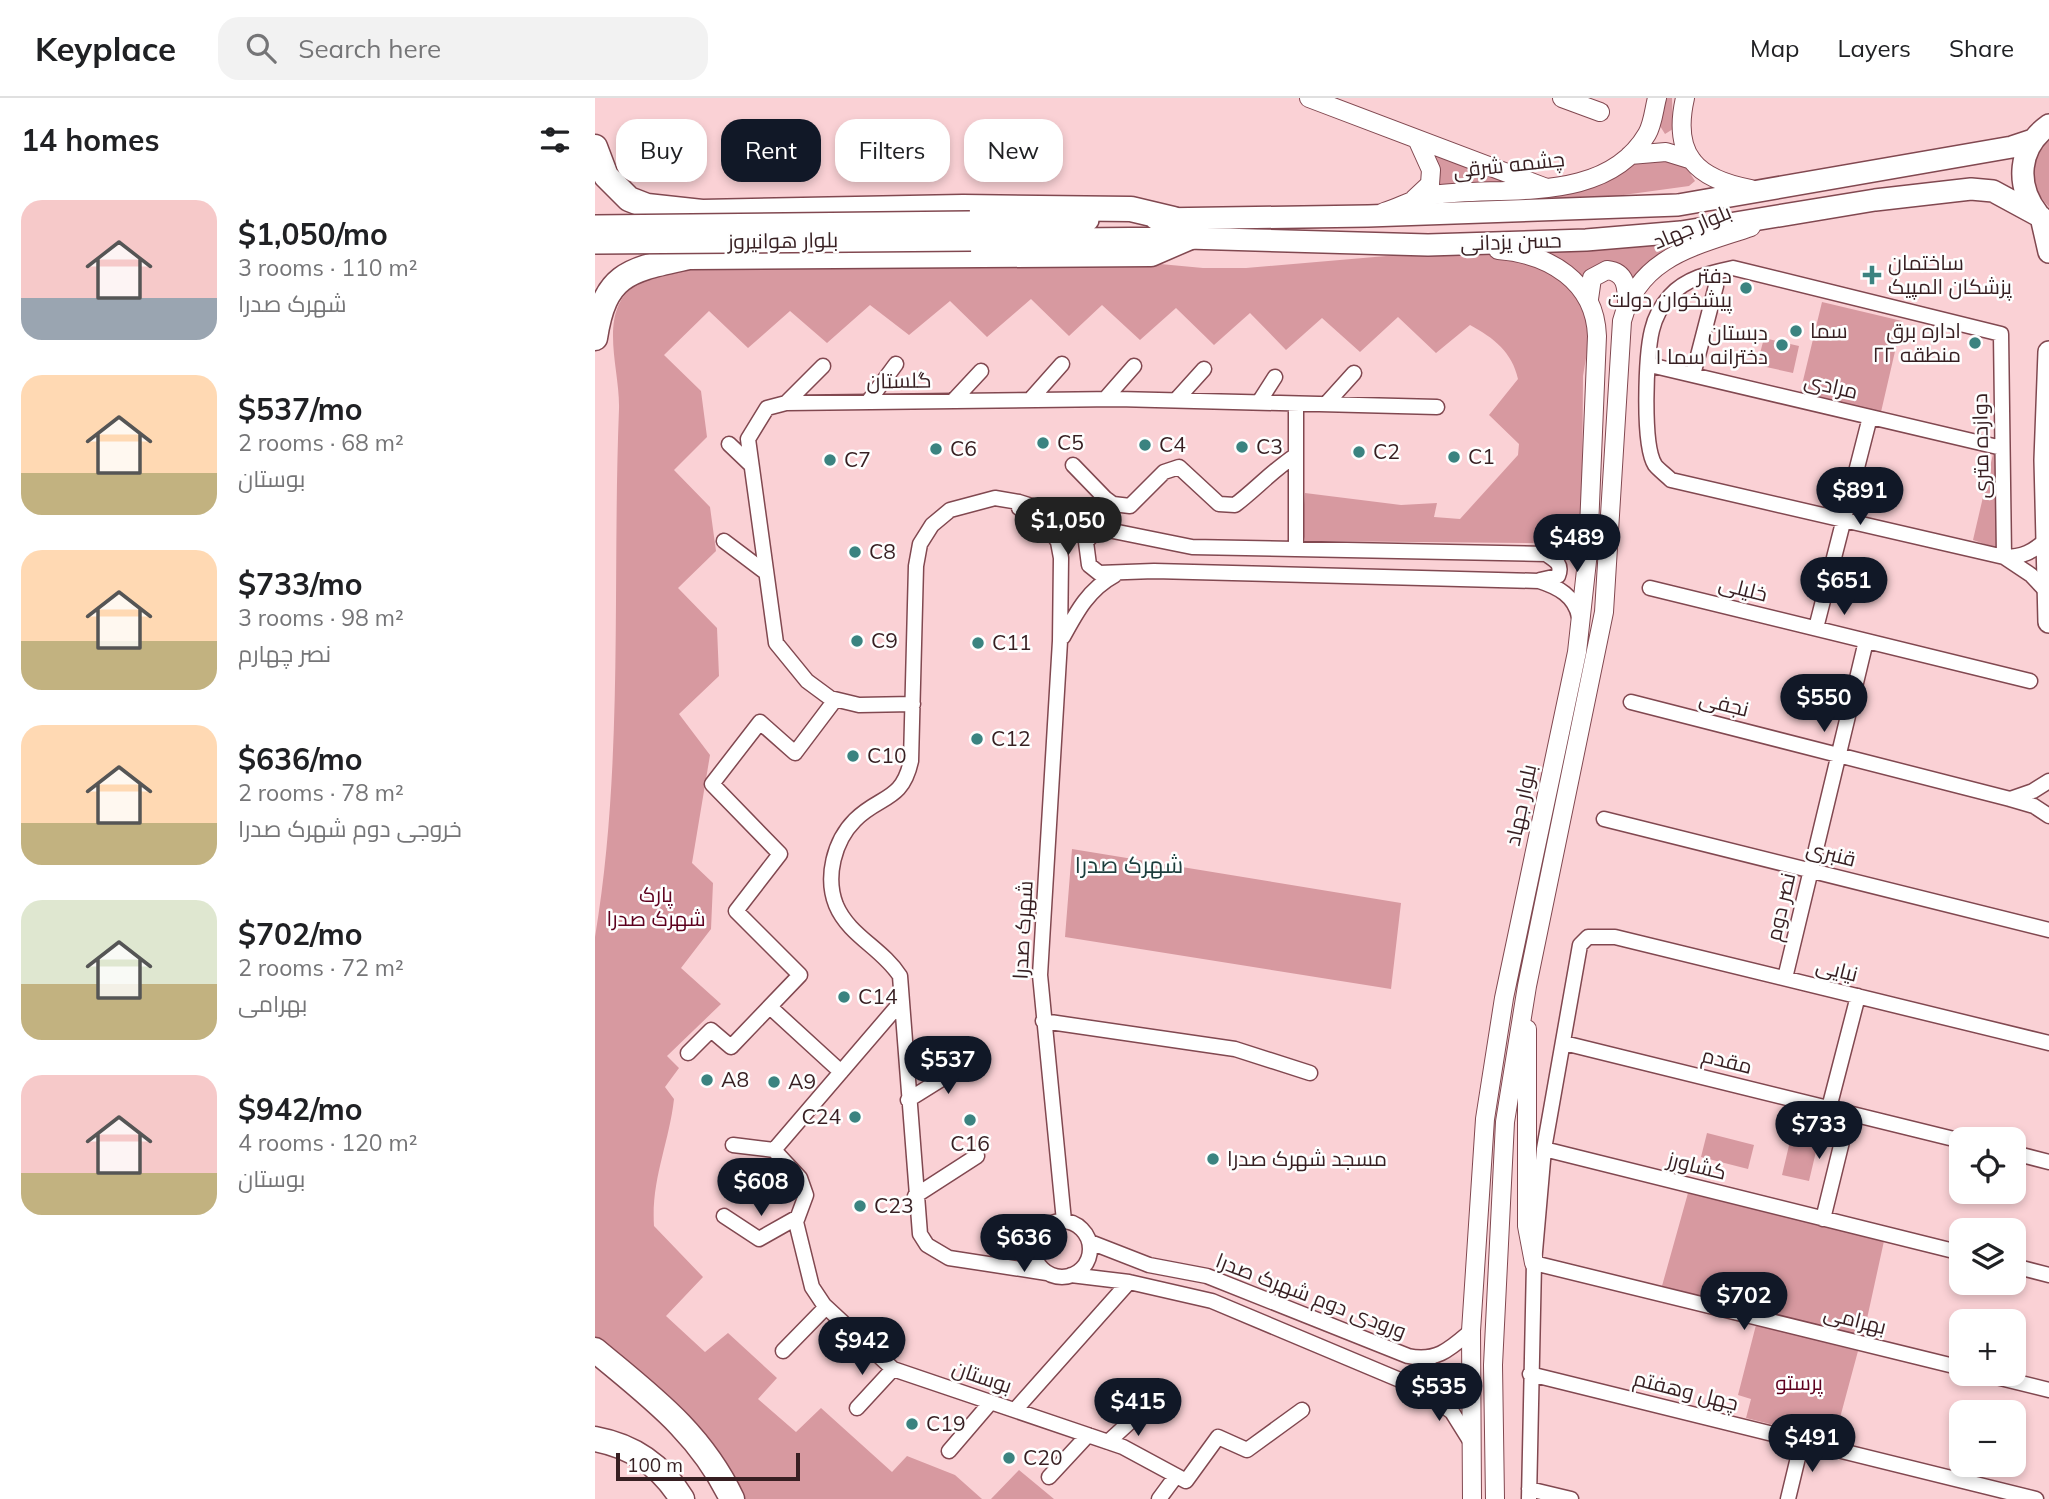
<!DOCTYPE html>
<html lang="en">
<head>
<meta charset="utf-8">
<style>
	body { margin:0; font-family:Mulish,Cairo,sans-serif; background:#f2f2f2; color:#202124; height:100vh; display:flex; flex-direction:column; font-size:26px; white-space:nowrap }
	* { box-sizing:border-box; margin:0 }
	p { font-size:23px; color:#757577 }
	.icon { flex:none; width:38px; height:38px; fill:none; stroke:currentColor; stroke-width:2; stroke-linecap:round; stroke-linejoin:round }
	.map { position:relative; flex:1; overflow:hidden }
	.side { display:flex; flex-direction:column; background:#fff; width:595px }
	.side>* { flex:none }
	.hud { position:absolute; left:21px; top:21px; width:665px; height:63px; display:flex; gap:14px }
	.fabs { position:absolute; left:1354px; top:1029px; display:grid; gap:14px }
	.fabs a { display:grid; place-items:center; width:77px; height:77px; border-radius:14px; background:#fff; box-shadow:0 4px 10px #0003; font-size:35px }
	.scale { position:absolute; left:21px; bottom:18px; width:184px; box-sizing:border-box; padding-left:7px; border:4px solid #371f22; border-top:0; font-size:19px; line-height:24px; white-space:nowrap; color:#371f22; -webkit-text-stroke:5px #fefefe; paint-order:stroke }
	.price { position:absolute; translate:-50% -60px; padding:0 16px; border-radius:24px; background:#111827; color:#fff; font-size:23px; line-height:46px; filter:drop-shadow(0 2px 4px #0008) }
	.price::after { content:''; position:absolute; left:50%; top:42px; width:21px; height:16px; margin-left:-10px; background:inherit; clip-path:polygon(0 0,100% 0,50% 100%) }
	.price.current { background:#222; color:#fff }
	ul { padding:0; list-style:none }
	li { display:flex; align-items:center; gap:21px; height:175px; padding:0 21px }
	li span { display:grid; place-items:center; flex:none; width:196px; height:140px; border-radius:21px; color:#555 }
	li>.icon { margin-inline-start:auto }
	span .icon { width:84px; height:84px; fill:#fffc; stroke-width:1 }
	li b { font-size:30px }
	h2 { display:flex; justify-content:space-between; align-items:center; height:84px; padding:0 21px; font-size:30px }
	.chip { padding:0 24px; border-radius:21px; background:#fff; box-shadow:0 4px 10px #0003; font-size:24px; line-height:63px }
	.chip.current { background:#111827; color:#fff }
	header { display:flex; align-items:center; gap:42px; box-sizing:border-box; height:98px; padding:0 35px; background:#fff; border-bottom:2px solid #e0e0e0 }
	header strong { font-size:33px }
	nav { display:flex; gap:38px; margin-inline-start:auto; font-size:24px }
	.search { width:490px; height:63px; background:#f2f2f2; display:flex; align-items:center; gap:18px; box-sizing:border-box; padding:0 24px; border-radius:21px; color:#757577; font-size:26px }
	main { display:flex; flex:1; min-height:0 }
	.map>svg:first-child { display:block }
	.green { fill:#d799a0 }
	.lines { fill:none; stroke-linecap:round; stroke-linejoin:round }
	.minor-casing { stroke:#814850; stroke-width:17 }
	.tertiary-casing { stroke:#814850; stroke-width:20 }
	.secondary-casing { stroke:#814850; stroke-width:24 }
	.trunk-casing { stroke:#814850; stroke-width:27 }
	.minor { stroke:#fff; stroke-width:14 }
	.tertiary { stroke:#fff; stroke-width:18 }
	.secondary { stroke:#fff; stroke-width:21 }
	.trunk { stroke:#fff; stroke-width:24 }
	.secondary-bridge-casing { stroke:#814850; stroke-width:24; stroke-linecap:butt }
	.secondary-bridge { stroke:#fff; stroke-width:21 }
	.poi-dot { fill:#3b8380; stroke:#fefefe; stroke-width:2.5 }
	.labels { text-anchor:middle; stroke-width:5; stroke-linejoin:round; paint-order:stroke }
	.street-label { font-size:21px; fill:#371f22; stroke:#fefefe }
	.poi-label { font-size:21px; fill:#371f22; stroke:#fefefe; text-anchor:start }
	.park-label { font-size:21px; fill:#5d001e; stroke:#fefefe }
	.neighbourhood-label { font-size:23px; fill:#1b3d3c; stroke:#fefefe }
</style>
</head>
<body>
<header>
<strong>Keyplace</strong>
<div class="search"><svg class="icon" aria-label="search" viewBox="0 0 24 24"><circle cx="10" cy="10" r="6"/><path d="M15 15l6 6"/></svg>Search here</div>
<nav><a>Map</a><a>Layers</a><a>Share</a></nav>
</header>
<main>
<section class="side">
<h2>14 homes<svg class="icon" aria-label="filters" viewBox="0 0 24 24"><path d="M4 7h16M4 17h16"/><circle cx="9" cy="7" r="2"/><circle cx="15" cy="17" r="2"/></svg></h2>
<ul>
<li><span style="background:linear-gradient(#f6c9c9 70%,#9aa5b1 0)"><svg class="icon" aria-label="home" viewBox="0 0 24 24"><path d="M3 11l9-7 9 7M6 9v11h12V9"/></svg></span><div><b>$1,050/mo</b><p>3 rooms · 110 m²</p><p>شهرک صدرا</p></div></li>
<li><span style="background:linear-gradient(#ffd9b3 70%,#c2b280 0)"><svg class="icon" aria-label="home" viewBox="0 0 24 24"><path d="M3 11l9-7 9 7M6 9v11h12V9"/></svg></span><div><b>$537/mo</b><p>2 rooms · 68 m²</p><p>بوستان</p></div></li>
<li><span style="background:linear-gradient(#ffd9b3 65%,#c2b280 0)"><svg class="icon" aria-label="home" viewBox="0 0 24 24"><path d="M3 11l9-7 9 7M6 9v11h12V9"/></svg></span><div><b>$733/mo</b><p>3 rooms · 98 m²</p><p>نصر چهارم</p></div></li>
<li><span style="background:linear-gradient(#ffd9b3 70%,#c2b280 0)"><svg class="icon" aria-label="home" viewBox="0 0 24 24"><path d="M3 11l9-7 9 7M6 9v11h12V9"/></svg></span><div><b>$636/mo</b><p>2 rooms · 78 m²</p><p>خروجی دوم شهرک صدرا</p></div></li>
<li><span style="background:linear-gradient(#dfe7d0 60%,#c2b280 0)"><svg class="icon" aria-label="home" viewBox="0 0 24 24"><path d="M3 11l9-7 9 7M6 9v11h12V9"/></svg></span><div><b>$702/mo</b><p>2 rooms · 72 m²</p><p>بهرامی</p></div></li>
<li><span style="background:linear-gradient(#f6c9c9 70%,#c2b280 0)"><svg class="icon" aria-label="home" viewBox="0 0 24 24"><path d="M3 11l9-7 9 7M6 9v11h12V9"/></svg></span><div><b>$942/mo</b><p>4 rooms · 120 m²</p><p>بوستان</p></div></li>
</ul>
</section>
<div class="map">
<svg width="1454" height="1401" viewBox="0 0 1454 1401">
	<rect width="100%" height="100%" fill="#fad1d5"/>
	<path class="green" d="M1070 0H1077L1078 31 1070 36 1065 28Z
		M1454 36V109C1430 84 1433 62 1454 36Z
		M836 52 937 87 837 92 842 69Z
		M1046 61 1088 64 1100 83 1094 88 999 101 838 104 1012 83Z
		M1103 142 1036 191 1028 172 990 190 934 152Z
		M838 154 897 157 949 166 988 204 995 236 988 278 987 415C975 435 960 440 938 445L710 443 707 430 710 395 806 407 842 405 839 419 865 421 923 357 924 346 894 317 923 281C917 254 899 240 875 227L841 255 803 219 765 254 727 220 691 252 655 215 619 247 581 210 545 242 507 207 474 238 436 201 392 239 355 203 314 237 275 207 232 245 195 213 153 250 114 213 69 257 106 293 112 339 79 372 115 409 121 453 83 490 122 530 124 578 84 616 115 657 97 765 118 785 116 831 86 870 126 906 72 958 84 970 70 989 79 1001C74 1046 56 1081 59 1128L108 1179 71 1218 110 1254 133 1235 182 1280 163 1301 201 1334 226 1310 297 1374 312 1358 360 1377 387 1401H148L0 1241V839C29 665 17 486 24 311 25 278 10 236 24 206 40 173 80 174 112 168L533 163 608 170H651Z
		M1227 204 1307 223 1286 314 1205 295Z
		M1169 240 1204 248 1198 275 1162 267Z
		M1398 356 1404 359V451L1378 442Z
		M477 751 806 805 796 891 470 839Z
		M1112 1035 1159 1047 1153 1071 1106 1059Z
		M1196 1039 1223 1045 1214 1083 1187 1077Z
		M1093 1095 1289 1143 1268 1239 1067 1188Z
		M1161 1227 1263 1253 1239 1342 1151 1320 1156 1301 1143 1297Z
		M424 1372 459 1401H396Z"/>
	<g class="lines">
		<defs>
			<path id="minor" d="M1138 170 1406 236 1409 459 1076 382C1071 377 1064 372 1060 367 1047 347 1051 256 1057 232 1060 219 1066 208 1075 198 1091 180 1115 175 1138 170Z
				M1055 267 1407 350
				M1098 277 1121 188
				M510 301 539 268
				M435 302 467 266
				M581 302 609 271
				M358 303 386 273
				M273 304 301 266
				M664 304 680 279
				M191 305 228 268
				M731 306 759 275
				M134 346 156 367
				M478 367 510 400 518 406 535 408 569 374 584 369 624 406 640 407C661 391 678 372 701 357
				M424 410 454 430 463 444 466 460 465 543 445 877 469 1123
				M513 432 499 435 491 444 494 467 504 475 559 473 944 483C963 489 980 498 984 519
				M1451 442C1437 454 1428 459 1409 459L1436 477 1453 495
				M129 443 170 474
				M701 451V306
				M945 482 963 478C968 466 960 462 951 456
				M1055 490 1435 583
				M1221 530 1275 319
				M468 539C482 513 494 491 520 477
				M1036 604 1415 701 1439 708 1454 718
				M318 606 264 607 235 600 212 583 181 545 153 341 172 310 191 305 522 301 842 309
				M1415 701 1438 693 1454 683
				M1009 721 1454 832
				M1190 880 1271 543
				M306 904 179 1052 205 1080 211 1097 201 1124 217 1189 229 1207 298 1271 528 1349 591 1383 623 1339 652 1352 707 1312
				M175 909 246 974
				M448 923 640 951 715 975
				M969 945 1367 1043
				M93 955 116 932 136 949 205 877 141 813 185 756 117 686 165 624 200 655 240 602
				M313 1002 374 964
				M1234 1010 1263 898
				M138 1047 179 1052
				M949 1051 1367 1155
				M1419 1055 1454 1064
				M320 1098 382 1058
				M129 1118 164 1141 203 1119
				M1228 1121 1254 1015
				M439 1151a28 28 0 1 1 56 0a28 28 0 1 1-56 0Z
				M495 1144 554 1167 612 1178 813 1258C842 1264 855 1251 876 1233
				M939 1165 1367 1270
				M1419 1168 1454 1177
				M452 1175 354 1160 332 1147 325 1136 305 878C287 850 254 838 241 807 230 779 239 743 260 722 285 697 307 704 316 663L321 468 325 446 337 427 355 412 400 400 424 404 513 432 597 449 951 456 978 445 994 425
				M476 1177 534 1184 617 1203 824 1290 857 1314 877 1346
				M188 1253 231 1209
				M821 1260 835 1269 840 1278 835 1288 824 1290
				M935 1276 1441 1401
				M1389 1276 1454 1292
				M262 1310 298 1271
				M420 1312 534 1184
				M513 1344 549 1311
				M354 1353 396 1304
				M454 1379 493 1337
				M934 1391 976 1401
				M564 1401 581 1378
				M934 1401 939 1165 949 1051 985 847 993 839H1020L1454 945
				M1193 1401 1207 1343"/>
			<path id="tertiary" d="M714 0 949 89
				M967 0 1005 14
				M1090 0C1077 57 1101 81 1156 91
				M1035 57 1071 54 1097 62
				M819 101 835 86 836 72 822 41
				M789 114C806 109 821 99 839 97 906 87 1010 108 1052 36 1058 26 1059 11 1062 0
				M994 201 997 180 1012 172C1031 174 1032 189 1032 206
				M932 931V1128L939 1165
				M877 1401 876 1233 890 1021 909 900 982 554 993 454 1002 238C1000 183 954 156 903 152
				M900 1401 898 1267 910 1024 932 888 1009 514 1027 223C1044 158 1101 148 1156 129"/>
			<path id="secondary" d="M1443 116C1420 87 1423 49 1454 27
				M561 121 773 118 1083 107 1417 49 1438 42
				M375 124 493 122
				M376 142 593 140 833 147 991 142 1086 134 1280 102 1376 91 1398 93 1446 119 1454 154
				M1454 254 1450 362 1454 524"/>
			<path id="trunk" d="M0 49 11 78 34 101 52 108 107 114 368 109 536 111 578 121
				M0 240C10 174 35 172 94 159L556 156 593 140
				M0 1252C55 1298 105 1334 137 1401
				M0 1341C38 1348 67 1368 87 1401"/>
		</defs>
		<use href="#minor" class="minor-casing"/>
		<use href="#tertiary" class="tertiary-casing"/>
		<use href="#secondary" class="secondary-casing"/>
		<use href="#trunk" class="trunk-casing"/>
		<use href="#minor" class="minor"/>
		<use href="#tertiary" class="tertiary"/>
		<use href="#secondary" class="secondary"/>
		<use href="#trunk" class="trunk"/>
		<defs>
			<path id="secondary-bridge" d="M0 128 375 124
				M0 145 376 142"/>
		</defs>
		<use href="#secondary-bridge" class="secondary-bridge-casing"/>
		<use href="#secondary-bridge" class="secondary-bridge"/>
	</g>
	<g class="poi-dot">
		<path d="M1273.5 166.5h7v7h7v7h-7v7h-7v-7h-7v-7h7z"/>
		<circle cx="1151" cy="190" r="7"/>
		<circle cx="1201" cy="233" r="7"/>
		<circle cx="1380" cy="245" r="7"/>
		<circle cx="1187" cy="247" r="7"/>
		<circle cx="448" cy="345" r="7"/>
		<circle cx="550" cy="347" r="7"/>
		<circle cx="647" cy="349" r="7"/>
		<circle cx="341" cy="351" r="7"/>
		<circle cx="764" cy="354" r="7"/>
		<circle cx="859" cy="359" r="7"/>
		<circle cx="235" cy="362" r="7"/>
		<circle cx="260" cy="454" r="7"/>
		<circle cx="262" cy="543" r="7"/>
		<circle cx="383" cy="545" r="7"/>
		<circle cx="382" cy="641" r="7"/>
		<circle cx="258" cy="658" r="7"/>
		<circle cx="249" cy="899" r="7"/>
		<circle cx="112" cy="982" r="7"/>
		<circle cx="179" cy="984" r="7"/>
		<circle cx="260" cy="1019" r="7"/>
		<circle cx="375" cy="1022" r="7"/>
		<circle cx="618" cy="1061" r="7"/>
		<circle cx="265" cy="1108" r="7"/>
		<circle cx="317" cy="1326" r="7"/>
		<circle cx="414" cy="1360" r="7"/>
	</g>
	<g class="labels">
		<g class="street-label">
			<text transform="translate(914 67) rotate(-6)" y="7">چشمه شرقی</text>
			<text transform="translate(1097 129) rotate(-23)" y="7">بلوار جهاد</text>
			<text transform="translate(188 143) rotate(-1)" y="7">بلوار هوانیروز</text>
			<text transform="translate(916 144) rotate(-2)" y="7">حسن یزدانی</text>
			<text transform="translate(304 283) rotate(-1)" y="7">گلستان</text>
			<text transform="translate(1236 288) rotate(13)" y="7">مرادی</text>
			<text transform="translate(1386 348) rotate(-91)" y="7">دوازده متری</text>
			<text transform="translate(1148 491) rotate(14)" y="7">خلیلی</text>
			<text transform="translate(1129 606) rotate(14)" y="7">نجفی</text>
			<text transform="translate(926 707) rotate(-78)" y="7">بلوار جهاد</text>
			<text transform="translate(1236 756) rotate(14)" y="7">قنبری</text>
			<text transform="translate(1186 809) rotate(-77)" y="7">نصر دوم</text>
			<text transform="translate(428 832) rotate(-87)" y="7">شهرک صدرا</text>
			<text transform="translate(1242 872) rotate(14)" y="7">نیایی</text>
			<text transform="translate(1132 963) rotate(14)" y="7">مقدم</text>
			<text transform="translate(1102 1068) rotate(14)" y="7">کشاورز</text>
			<text transform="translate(716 1198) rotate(21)" y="7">ورودی دوم شهرک صدرا</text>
			<text transform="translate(1260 1222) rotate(14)" y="7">بهرامی</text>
			<text transform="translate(387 1279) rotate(19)" y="7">بوستان</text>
			<text transform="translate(1091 1293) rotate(14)" y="7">چهل وهفتم</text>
		</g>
		<g class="poi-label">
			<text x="1293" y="172">ساختمان<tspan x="1293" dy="24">پزشکان المپیک</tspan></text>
			<text x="1137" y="185" text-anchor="end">دفتر<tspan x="1137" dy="24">پیشخوان دولت</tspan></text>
			<text x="1215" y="240">سما</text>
			<text x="1366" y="240" text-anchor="end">اداره برق<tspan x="1366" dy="24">منطقه ۲۲</tspan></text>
			<text x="1173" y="242" text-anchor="end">دبستان<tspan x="1173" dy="24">دخترانه سما ۱</tspan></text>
			<text x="462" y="352">C5</text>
			<text x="564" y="354">C4</text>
			<text x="661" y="356">C3</text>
			<text x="355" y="358">C6</text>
			<text x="778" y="361">C2</text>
			<text x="873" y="366">C1</text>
			<text x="249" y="369">C7</text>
			<text x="274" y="461">C8</text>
			<text x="276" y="550">C9</text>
			<text x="397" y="552">C11</text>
			<text x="396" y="648">C12</text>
			<text x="272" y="665">C10</text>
			<text x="263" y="906">C14</text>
			<text x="126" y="989">A8</text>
			<text x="193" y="991">A9</text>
			<text x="246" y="1026" text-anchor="end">C24</text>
			<text x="375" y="1053" text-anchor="middle">C16</text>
			<text x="632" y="1068">مسجد شهرک صدرا</text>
			<text x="279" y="1115">C23</text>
			<text x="331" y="1333">C19</text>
			<text x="428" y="1367">C20</text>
		</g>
		<g class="park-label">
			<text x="61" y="804">پارک<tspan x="61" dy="24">شهرک صدرا</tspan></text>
			<text x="1204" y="1292">پرستو</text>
		</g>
		<g class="neighbourhood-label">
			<text x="534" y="775">شهرک صدرا</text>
		</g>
	</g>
</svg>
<div class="fabs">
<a><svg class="icon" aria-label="locate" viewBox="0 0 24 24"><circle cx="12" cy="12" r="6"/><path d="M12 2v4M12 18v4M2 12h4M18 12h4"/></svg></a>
<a><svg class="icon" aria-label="layers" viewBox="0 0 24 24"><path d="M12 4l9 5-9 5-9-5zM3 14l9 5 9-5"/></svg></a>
<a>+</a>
<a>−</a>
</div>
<div class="scale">100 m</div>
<b class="price" style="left:1265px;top:429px">$891</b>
<b class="price current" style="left:473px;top:459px">$1,050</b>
<b class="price" style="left:982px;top:476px">$489</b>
<b class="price" style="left:1249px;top:519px">$651</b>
<b class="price" style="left:1229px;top:636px">$550</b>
<b class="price" style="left:353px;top:998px">$537</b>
<b class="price" style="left:1224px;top:1063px">$733</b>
<b class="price" style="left:166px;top:1120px">$608</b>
<b class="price" style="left:429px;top:1176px">$636</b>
<b class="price" style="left:1149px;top:1234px">$702</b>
<b class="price" style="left:267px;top:1279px">$942</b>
<b class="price" style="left:844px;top:1325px">$535</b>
<b class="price" style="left:543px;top:1340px">$415</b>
<b class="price" style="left:1217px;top:1376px">$491</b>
<div class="hud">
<a class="chip">Buy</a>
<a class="chip current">Rent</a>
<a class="chip">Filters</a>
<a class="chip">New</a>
</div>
</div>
</main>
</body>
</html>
